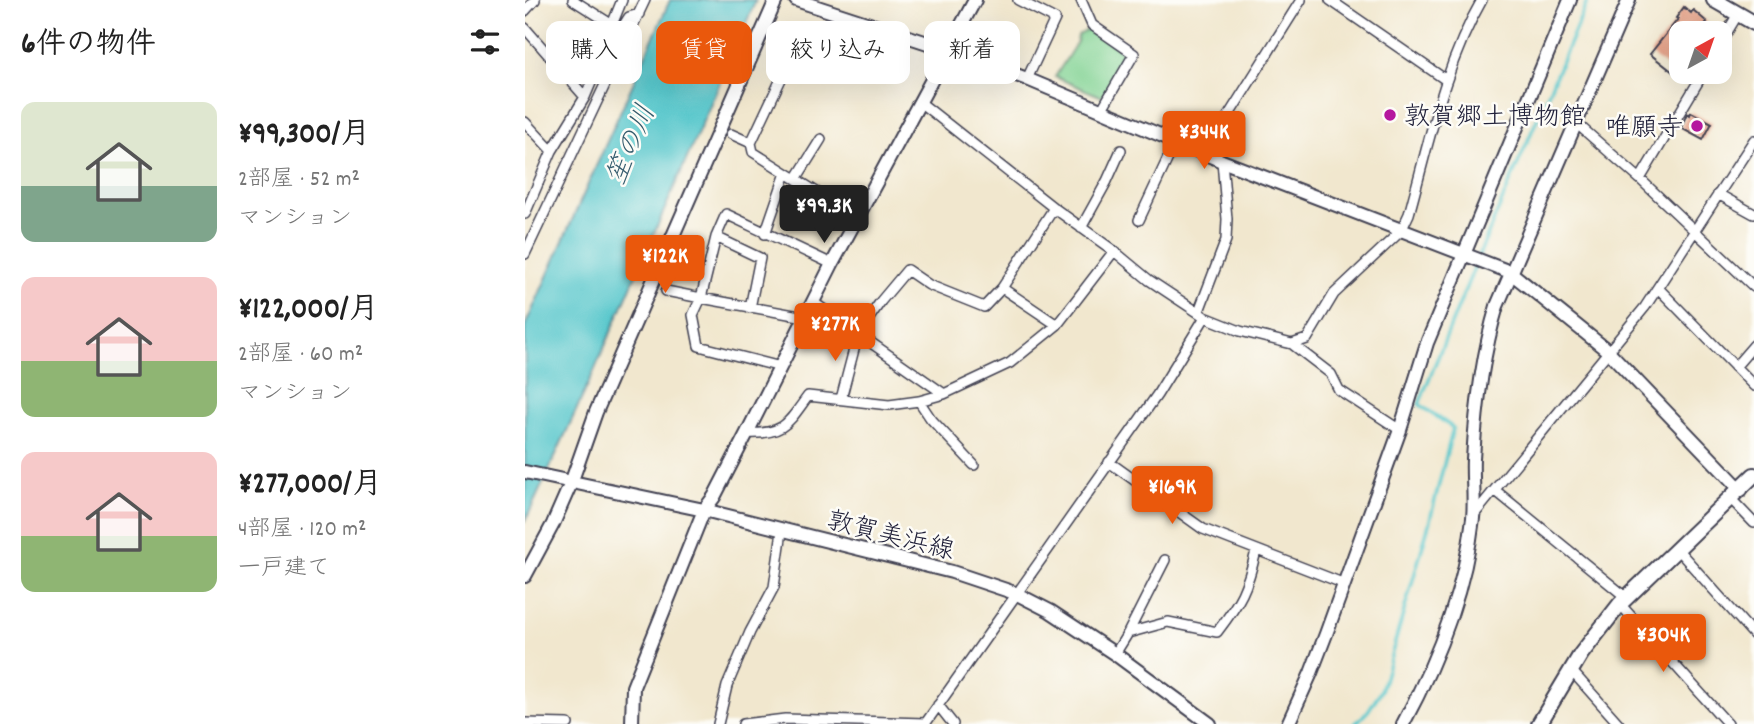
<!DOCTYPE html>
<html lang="ja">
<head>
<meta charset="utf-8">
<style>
	body { margin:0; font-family:Dekko,"Klee One",sans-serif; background:#f2f2f2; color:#222; height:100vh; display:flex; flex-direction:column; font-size:26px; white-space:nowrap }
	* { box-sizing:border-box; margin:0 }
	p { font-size:23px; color:#767676 }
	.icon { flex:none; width:38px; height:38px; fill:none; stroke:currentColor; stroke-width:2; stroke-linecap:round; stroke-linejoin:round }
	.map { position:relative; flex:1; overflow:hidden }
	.details { display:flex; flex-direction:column; background:#fff; width:525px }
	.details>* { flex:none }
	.guide { position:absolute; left:21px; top:21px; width:665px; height:63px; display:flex; gap:14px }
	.needle { width:46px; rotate:40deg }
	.tools { position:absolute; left:1144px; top:21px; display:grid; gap:14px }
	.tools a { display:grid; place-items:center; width:63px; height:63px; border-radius:14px; background:#fff; box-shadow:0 7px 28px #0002; font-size:35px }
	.price { position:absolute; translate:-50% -60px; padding:0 16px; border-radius:7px; background:#ea580c; color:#fff; font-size:23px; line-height:46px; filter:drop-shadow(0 2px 4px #0008) }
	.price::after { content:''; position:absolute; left:50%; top:42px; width:21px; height:16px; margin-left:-10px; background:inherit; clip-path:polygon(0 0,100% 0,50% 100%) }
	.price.selected { background:#222; color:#fff }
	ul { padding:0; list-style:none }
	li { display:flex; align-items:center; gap:21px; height:175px; padding:0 21px }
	li span { display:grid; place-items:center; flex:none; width:196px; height:140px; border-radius:14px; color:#555 }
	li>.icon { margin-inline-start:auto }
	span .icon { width:84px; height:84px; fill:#fffc; stroke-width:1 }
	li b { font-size:30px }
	h2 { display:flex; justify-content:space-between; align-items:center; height:84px; padding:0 21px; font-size:30px }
	.tag { padding:0 24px; border-radius:14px; background:#fff; box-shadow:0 7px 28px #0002; font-size:24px; line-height:63px }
	.tag.selected { background:#ea580c; color:#fff }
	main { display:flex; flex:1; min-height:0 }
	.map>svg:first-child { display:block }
	.green { fill:#83d394; stroke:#527a68; stroke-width:2 }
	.water { fill:#59c7cc; stroke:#3e7484; stroke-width:2 }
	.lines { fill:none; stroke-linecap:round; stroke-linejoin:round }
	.stream { stroke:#59c7cc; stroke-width:3.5 }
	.building { fill:#e2987b }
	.street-casing { stroke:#414051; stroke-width:12 }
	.secondary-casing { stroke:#414051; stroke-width:16 }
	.primary-casing { stroke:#414051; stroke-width:18 }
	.street { stroke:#fff; stroke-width:9 }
	.secondary { stroke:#fff; stroke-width:12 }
	.primary { stroke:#fff; stroke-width:14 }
	.poi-dot { fill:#b5179e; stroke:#fdfcf7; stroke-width:2.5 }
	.labels { text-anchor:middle; stroke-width:5; stroke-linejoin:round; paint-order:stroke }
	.poi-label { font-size:26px; fill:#22223b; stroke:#fdfcf7; text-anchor:start }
	.street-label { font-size:26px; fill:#22223b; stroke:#fdfcf7 }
	.water-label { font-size:28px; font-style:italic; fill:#355c6e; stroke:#fdfcf7 }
</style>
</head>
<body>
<main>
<section class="details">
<h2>6件の物件<svg class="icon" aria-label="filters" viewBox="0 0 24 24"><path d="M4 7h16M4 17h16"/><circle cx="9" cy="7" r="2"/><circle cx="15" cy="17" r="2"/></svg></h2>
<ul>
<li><span style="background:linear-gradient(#dfe7d0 60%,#7fa58c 0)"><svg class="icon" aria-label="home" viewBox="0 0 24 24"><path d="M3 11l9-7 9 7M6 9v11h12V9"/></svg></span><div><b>¥99,300/月</b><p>2部屋 · 52 m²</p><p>マンション</p></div></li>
<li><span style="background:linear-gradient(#f6c9c9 60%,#8fb573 0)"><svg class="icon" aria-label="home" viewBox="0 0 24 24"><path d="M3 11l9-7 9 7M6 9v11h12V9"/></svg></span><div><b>¥122,000/月</b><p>2部屋 · 60 m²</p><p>マンション</p></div></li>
<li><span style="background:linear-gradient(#f6c9c9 60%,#8fb573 0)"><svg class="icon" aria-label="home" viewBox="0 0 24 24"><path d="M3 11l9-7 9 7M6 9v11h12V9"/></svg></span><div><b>¥277,000/月</b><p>4部屋 · 120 m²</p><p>一戸建て</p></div></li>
</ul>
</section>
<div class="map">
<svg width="1229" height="724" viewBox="0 0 1229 724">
	<rect width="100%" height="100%" fill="#fdfcf7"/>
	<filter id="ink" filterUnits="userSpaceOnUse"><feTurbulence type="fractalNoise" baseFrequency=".0143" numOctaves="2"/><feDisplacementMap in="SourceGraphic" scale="14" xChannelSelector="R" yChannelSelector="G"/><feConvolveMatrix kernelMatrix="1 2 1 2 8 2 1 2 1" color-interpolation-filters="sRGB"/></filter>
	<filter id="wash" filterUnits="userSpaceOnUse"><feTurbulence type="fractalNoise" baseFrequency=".00686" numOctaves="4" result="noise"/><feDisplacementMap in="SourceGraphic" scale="28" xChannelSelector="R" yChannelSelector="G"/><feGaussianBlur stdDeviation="1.57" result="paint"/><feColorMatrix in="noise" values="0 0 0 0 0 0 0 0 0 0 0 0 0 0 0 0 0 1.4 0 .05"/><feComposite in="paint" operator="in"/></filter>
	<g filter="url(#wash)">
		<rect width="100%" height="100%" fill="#f1e7ce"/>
		<path class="green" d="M565 28 602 54 577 97 530 77 552 42 553 36Z"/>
		<path class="water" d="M145 0H231L66 378 0 522V326Z"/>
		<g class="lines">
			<path class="stream" d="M954 255 1063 0
				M830 724 843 711 856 691 904 524 928 428 894 404 951 263"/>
		</g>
		<g id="blocks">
			<path class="building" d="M1159 7 1166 13 1168 10 1182 22 1173 33H1157V61L1148 72 1125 54 1153 19 1151 18Z
				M1166 112 1187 123 1178 140 1156 128 1162 113 1165 115Z"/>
		</g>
	</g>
	<g filter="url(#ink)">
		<use href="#blocks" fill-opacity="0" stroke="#414051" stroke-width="2"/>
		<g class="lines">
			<defs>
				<path id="street" d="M48 0 86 24
					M493 0 530 19 502 79
					M556 0 567 25 609 54 577 109
					M805 0 921 80
					M0 11 10 0
					M0 28 60 97
					M1195 44 1213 14
					M74 57 97 0
					M256 79 226 143 228 152 333 218
					M396 103 529 208 589 251 624 280 680 317 715 331 767 344 782 339 809 294 876 231 884 214C904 142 919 66 957 0
					M0 122 27 151
					M1050 122 1115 179 1229 287
					M206 134 226 143
					M680 153 776 0
					M271 179 296 139
					M1115 179 1179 72
					M1193 194 1229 214
					M529 208 477 288 532 325
					M0 214 27 151 60 97 74 64 104 17 114 14
					M614 220 651 141
					M556 228 582 181 596 150
					M240 234 261 173
					M191 237 235 258 225 308
					M0 254 120 0
					M1133 288 1229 386
					M141 291 176 298 168 315 174 346 256 367
					M288 302 419 394 485 363 532 325 589 251
					M674 311 701 240 702 219 697 161
					M280 317 176 298 191 237 201 214 307 264
					M767 344 806 374 814 390 875 430
					M1210 367 1229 345
					M316 399 333 334 356 301 382 270 404 285 459 307 477 288
					M394 401 406 419 449 465
					M222 433C259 435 263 423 283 396L364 405 394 401 419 394
					M584 462 678 529 820 584
					M971 491 1102 598
					M1206 499 1229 523
					M948 516 1120 307 1229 140
					M1152 549 1229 635
					M1095 604 1203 724
					M603 633 640 560
					M590 654 603 633 643 622 692 632C716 601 722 589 731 551
					M1045 669 1094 724
					M413 705 428 724
					M0 723 43 724
					M193 724 202 686 225 632 249 587 257 531
					M218 724 260 719 400 723
					M400 724 632 395 680 317"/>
				<path id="secondary" d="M271 0 424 50 502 79 697 161 985 272 1083 351 1216 490
					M0 472 179 510 427 572 490 593 525 611 590 654 685 724
					M0 576 28 524 46 483 71 412 251 0
					M107 724 108 687 179 510 189 497 222 433 307 264 450 0
					M763 724 786 673 801 634 875 430 902 343 1045 0
					M878 724C913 659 940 591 948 518 950 498 947 478 948 459 951 407 957 356 972 306L1104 0"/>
				<path id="primary" d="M1189 0 1229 23
					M1014 724 1056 654 1095 604 1229 475"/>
			</defs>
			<use href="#street" class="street-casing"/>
			<use href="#secondary" class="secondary-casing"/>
			<use href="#primary" class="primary-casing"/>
			<use href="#street" class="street"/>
			<use href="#secondary" class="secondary"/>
			<use href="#primary" class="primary"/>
		</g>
	</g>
	<g class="poi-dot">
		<circle cx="865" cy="115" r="7"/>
		<circle cx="1172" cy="126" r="7"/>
	</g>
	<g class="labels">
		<g class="poi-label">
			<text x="879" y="124">敦賀郷土博物館</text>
			<text x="1158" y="135" text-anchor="end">唯願寺</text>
		</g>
		<g class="street-label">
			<text transform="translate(366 534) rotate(14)" y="9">敦賀美浜線</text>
		</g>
		<g class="water-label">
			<text transform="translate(104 144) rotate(-67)" y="10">笙の川</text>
		</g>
	</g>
</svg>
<div class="tools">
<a><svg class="needle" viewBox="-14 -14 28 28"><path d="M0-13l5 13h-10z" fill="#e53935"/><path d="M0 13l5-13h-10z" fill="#767676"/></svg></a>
</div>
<b class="price" style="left:679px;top:171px">¥344K</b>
<b class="price selected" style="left:299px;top:245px">¥99.3K</b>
<b class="price" style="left:140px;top:295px">¥122K</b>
<b class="price" style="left:310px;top:363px">¥277K</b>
<b class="price" style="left:647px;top:526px">¥169K</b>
<b class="price" style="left:1138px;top:674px">¥304K</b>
<div class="guide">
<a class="tag">購入</a>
<a class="tag selected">賃貸</a>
<a class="tag">絞り込み</a>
<a class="tag">新着</a>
</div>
</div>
</main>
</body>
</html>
